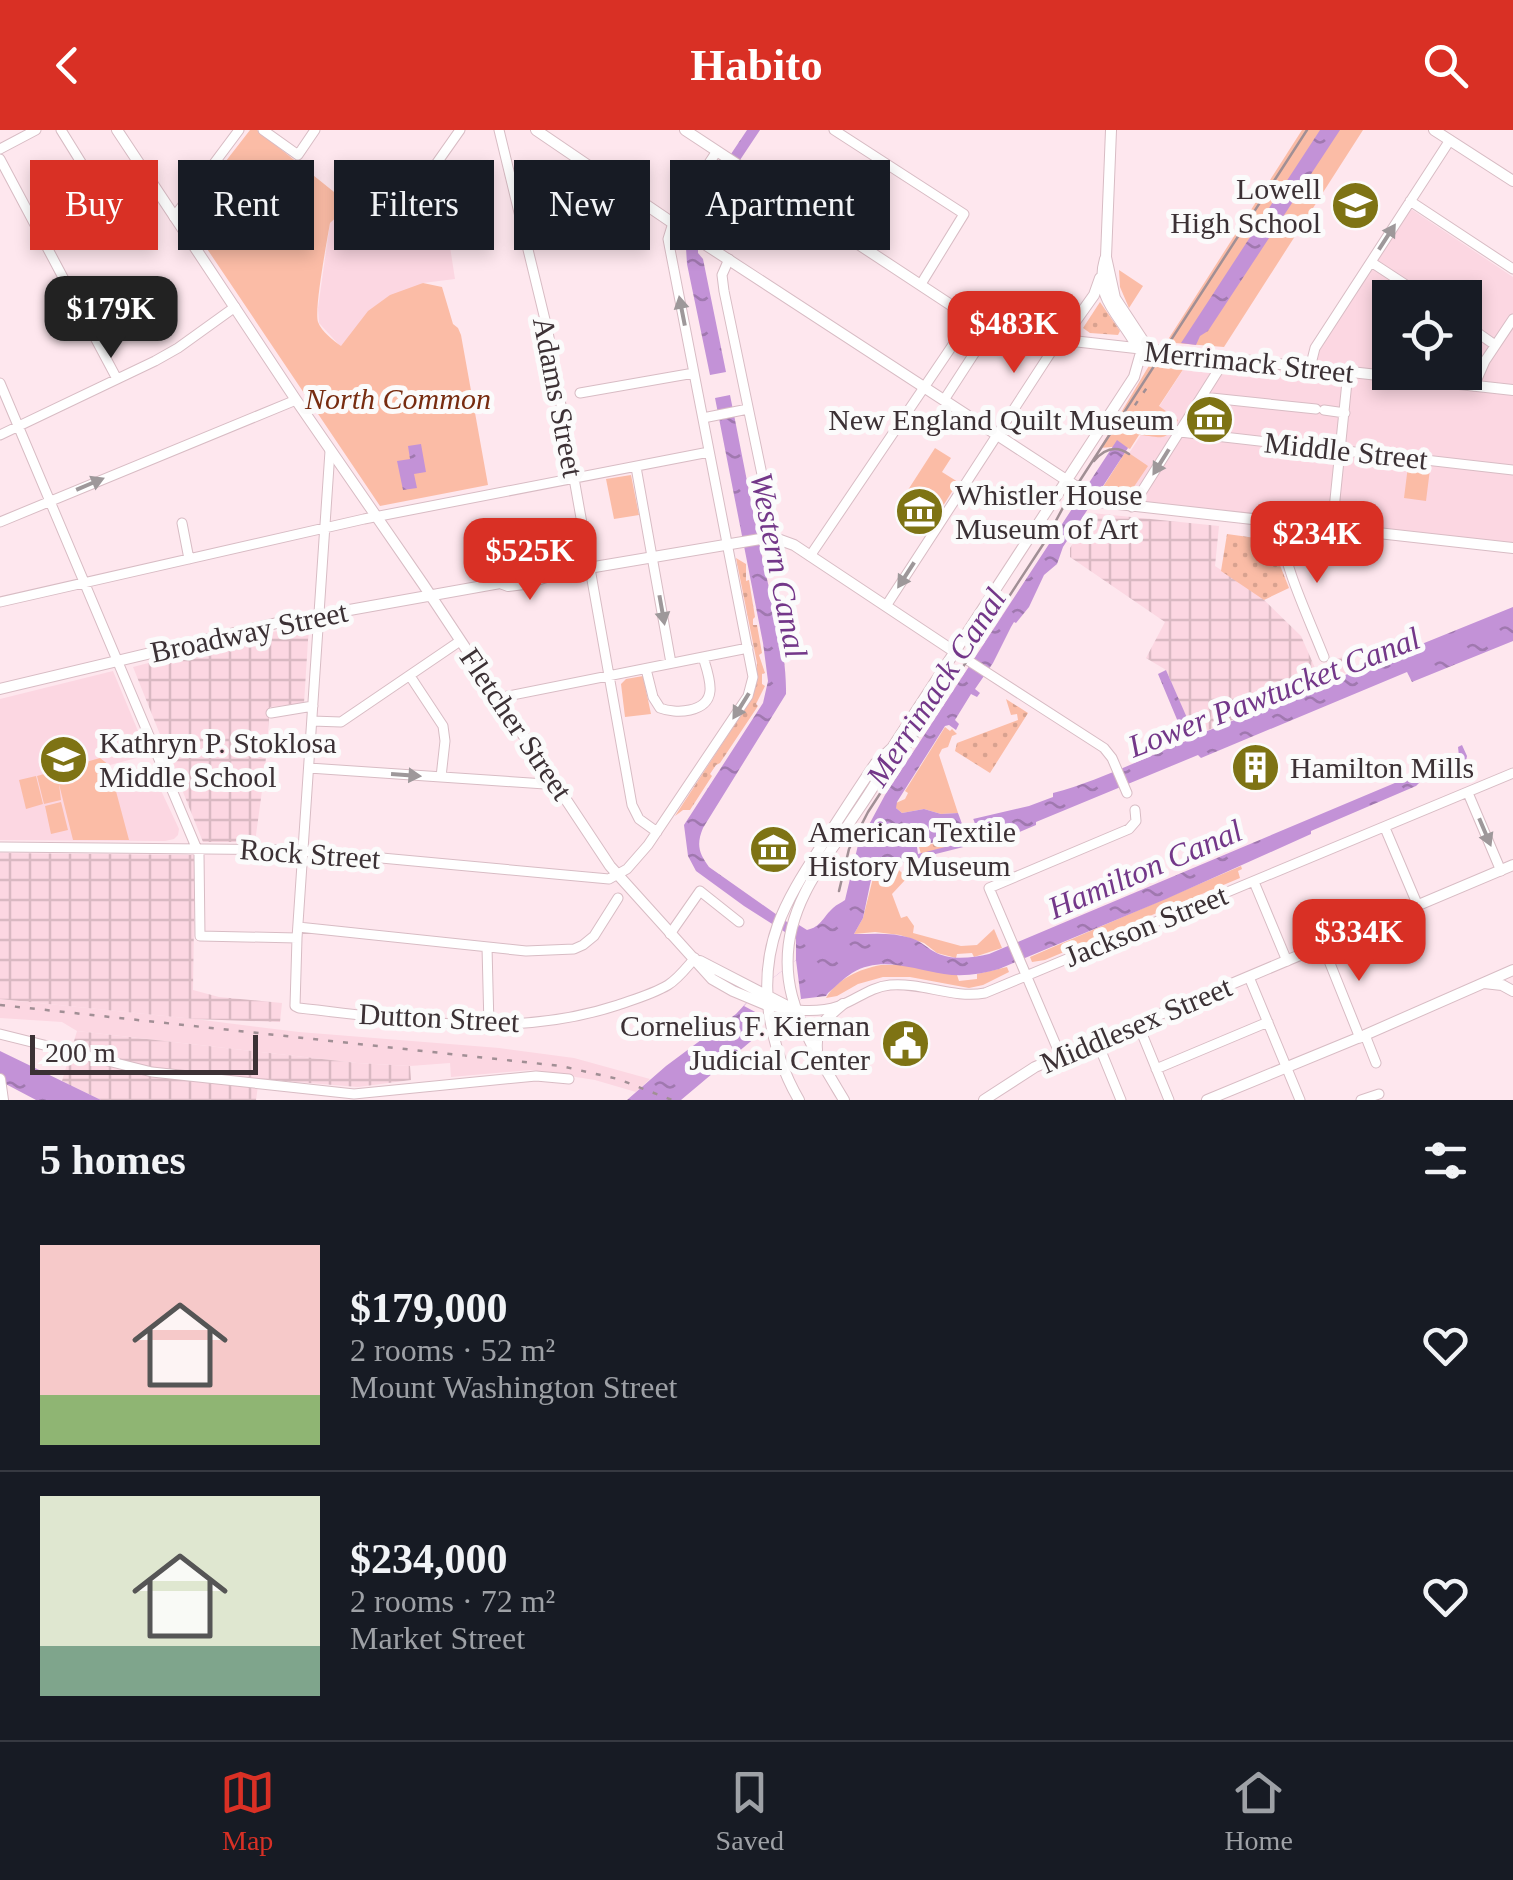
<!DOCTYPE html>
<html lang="en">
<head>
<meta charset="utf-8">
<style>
	body { margin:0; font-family:Georgia,serif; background:#20242c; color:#f1f3f6; height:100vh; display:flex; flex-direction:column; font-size:38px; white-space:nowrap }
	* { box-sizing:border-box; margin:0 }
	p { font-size:32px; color:#9ea1a6 }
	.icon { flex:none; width:55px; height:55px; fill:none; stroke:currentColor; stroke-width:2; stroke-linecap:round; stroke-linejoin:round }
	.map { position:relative; height:970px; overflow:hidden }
	.side { display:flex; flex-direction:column; background:#171b24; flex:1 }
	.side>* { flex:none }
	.guide { position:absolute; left:30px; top:30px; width:1000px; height:90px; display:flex; gap:20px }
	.buttons { position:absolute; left:1372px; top:150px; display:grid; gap:20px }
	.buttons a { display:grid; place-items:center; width:110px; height:110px; border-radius:0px; background:#171b24; box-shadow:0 5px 15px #0003; font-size:50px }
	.scale { position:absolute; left:30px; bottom:25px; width:228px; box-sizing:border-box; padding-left:10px; border:5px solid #3c3135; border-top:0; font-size:28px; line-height:35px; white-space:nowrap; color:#3c3135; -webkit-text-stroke:8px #fbfbfb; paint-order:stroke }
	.price { position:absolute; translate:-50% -85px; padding:0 22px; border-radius:20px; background:#d93025; color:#fff; font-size:32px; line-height:65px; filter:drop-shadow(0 2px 5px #0008) }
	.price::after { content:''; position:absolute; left:50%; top:60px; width:30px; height:22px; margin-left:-15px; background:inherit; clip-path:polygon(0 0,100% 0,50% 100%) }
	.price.current { background:#222; color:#fff }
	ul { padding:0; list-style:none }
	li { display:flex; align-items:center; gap:30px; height:250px; padding:0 40px }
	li+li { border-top:2px solid #363941 }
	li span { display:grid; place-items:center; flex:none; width:280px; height:200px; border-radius:0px; color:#555 }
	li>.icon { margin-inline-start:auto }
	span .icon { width:120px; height:120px; fill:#fffc; stroke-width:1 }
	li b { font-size:42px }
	h2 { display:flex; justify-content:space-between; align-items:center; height:120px; padding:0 40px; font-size:42px }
	.pill { padding:0 35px; border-radius:0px; background:#171b24; box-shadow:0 5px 15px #0003; font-size:35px; line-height:90px }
	.pill.current { background:#d93025; color:#fff }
	header { display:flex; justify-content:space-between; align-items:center; height:130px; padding:0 40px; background:#d93025; color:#fff; font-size:45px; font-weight:800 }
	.tab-bar { display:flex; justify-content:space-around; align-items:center; height:140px; border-top:2px solid #363941; background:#171b24; font-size:28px; color:#9ea1a6 }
	.tab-bar a { display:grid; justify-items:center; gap:5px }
	.tab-bar .current { color:#d93025 }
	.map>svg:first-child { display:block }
	.built { fill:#fcd7e2; fill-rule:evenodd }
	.industrial { fill:url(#industrial-grid) }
	.grass { fill:url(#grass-dots) }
	.park { fill:#fbbca6 }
	.garden { fill:url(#garden-furrows) }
	.water { fill:url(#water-ripples); fill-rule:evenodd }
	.pier { fill:#fee7ee }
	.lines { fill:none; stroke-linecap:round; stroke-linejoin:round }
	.minor-casing { stroke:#d8bcc4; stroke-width:11 }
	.major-casing { stroke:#d8bcc4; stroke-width:12 }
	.minor { stroke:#fff; stroke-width:9 }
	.major { stroke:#fff; stroke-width:10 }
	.tram { stroke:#a18f95; stroke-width:2.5 }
	.rail { stroke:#a18f95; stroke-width:2.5; stroke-dasharray:5 10; stroke-linecap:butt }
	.oneway { fill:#9e989a }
	.labels { text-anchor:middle; stroke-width:10; stroke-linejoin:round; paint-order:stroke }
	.poi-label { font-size:30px; fill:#3c3135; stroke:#fbfbfb; text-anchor:start }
	.street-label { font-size:30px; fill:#3c3135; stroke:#fbfbfb }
	.park-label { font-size:30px; font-style:italic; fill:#772c10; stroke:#fbfbfb }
	.water-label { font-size:32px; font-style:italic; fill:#733789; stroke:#fbfbfb }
</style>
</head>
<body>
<header><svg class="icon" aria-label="back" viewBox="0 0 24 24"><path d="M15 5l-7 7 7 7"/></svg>Habito<svg class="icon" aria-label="search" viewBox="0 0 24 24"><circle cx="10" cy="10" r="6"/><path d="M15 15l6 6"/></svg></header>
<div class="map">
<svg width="1513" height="970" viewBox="0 0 1513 970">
	<defs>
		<pattern id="industrial-grid" width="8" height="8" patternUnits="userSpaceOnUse" patternTransform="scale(2.5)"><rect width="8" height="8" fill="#fcd7e2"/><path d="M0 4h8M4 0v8" fill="none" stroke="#d9b9c2"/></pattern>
		<pattern id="grass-dots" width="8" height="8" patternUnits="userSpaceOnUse" patternTransform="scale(2.5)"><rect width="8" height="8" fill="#fbbca6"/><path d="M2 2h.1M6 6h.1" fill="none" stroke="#d8a290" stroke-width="1.8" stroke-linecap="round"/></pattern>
		<pattern id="garden-furrows" width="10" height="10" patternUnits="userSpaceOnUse" patternTransform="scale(2.5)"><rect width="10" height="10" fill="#fbbca6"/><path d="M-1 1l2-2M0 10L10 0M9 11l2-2" fill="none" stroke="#d8a290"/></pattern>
		<pattern id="water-ripples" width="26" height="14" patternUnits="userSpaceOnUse" patternTransform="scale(2.5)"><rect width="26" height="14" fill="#c392d7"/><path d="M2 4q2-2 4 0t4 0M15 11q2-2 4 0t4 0" fill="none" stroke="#a078af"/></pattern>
	</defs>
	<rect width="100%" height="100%" fill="#fee7ee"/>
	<path class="built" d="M355 71 443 72 455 149 423 153 341 217 319 193 318 178 330 93Z
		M1411 79 1513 147V413L1107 369 1102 365 1192 226 1314 239 1318 222ZM1390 168H1465V242H1390Z
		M113 541 148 625 110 635 113 652 118 662 157 652 179 699 178 705 174 709 165 711 0 710V569Z
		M0 869 195 889 299 902 499 918 574 928 650 949 636 962 595 950 531 940 451 947 450 933 410 936 357 933 77 901 62 892 0 888Z"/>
	<path class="industrial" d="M1092 383 1219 396 1215 436 1258 464 1301 506 1315 538 1342 527 1348 542 1194 606 1166 540 1146 528 1165 492 1070 427V418Z
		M309 495 304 573 270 577 265 639 255 712H203L133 537 256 505Z
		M0 723 195 725 193 860 219 867 282 873 280 892 194 889 0 869Z
		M77 901 357 933 410 936 411 950 358 957 259 949 256 970H101L62 951Z"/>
	<path class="grass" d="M1100 172 1120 201 1118 205 1090 203 1083 198Z
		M1227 404 1270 410 1289 458 1264 470 1221 441Z
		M736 428 746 434V451L749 450 755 487 753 489V495H757L762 523 759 525 765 543 762 544V554L765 556 756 574 758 576 720 633 716 635 710 644 712 646 690 680H683L675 686 748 574 756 556 757 533Z
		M1006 569 1028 583 990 643 955 621 957 613 1018 590 1017 584 1011 585Z
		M1013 695 1017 696 995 704 921 724 919 717Z"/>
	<path class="park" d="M250 0H257L344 70 355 71 330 93C327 111 314 179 318 192 322 202 333 210 341 216L368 181 390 165 423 153 442 157 453 194 458 198 461 205 488 355 380 376 189 92 187 86 191 76Z
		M1302 0H1363L1224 217 1175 213 1169 208Z
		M1119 140 1143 156 1129 178 1120 157Z
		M1150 234 1184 238 1159 276 1178 290C1164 313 1165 307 1139 305L1130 319 1123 316 1100 318Z
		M935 318 951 328 942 342 958 352 938 384 906 363Z
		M1126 321 1148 336 1127 367 1108 365 1101 360Z
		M1408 336 1430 339 1426 371 1404 368Z
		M631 345 639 385 614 389 606 349Z
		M1298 410 1317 415 1316 425 1299 434 1291 419 1293 413Z
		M643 546 651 584 625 587 621 554 626 549Z
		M945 597 950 601 952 599 957 604 952 606 948 617 942 619 939 625 958 683 941 684 924 679 902 683 896 678V673L905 669 908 663 905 661Z
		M100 628 109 635 129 710H73L59 654 61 670 44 674 37 646Z
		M36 646 43 674 26 679 19 650Z
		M61 672 68 700 51 704 45 676Z
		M1241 736 1242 739 1238 741 1240 748 1045 830 1032 832 1030 827Z
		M897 738 907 748 892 764 901 788 907 786 914 796 913 803 961 816 977 815 994 799 1002 818 974 827 972 823 957 824 956 828 937 823 924 813 900 805 875 802 854 804 863 788 874 744 881 739Z
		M881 835H903L957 845 959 851 977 849V844L1007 837 1009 842 983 855 969 858 910 847H883L858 854 837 866 826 868C837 849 859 839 881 835Z"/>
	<path class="garden" d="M294 80 313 96 286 117 275 114 281 84Z"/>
	<path class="water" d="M747 0H760L698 93V123L703 129 726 242 710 245 687 134 686 118 689 90 693 81Z
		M1320 0H1340L1208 201 1200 206 1196 215 1181 213Z
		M730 265C741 319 751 373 762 426 771 472 787 517 786 564L703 698C696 715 699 723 709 737L797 799 799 795 807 800C821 797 823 787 833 778 837 774 841 773 845 770L858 715 885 665 1117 310 1128 318 1063 417 1057 434 1044 445 1029 477 1016 493 1014 492 1011 497 993 533 975 559 980 563 977 567 971 564 955 590 959 594 956 600 949 595 945 596 897 672 896 678 902 683 924 679 941 684 958 683 973 689 1029 676 1053 667V663C1096 652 1142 629 1186 611L1158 544 1166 540 1195 606 1513 477V511L1412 552 1407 542 1201 628 1198 625 1036 692V695L1015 704 904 732 898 734 897 738 881 739 872 745 863 788 854 804C874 804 892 802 911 808 920 811 925 816 933 821 949 831 971 828 989 824L1459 626 1458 617 1462 615 1467 626 1466 631 1423 649 1416 656 1311 701V704L1166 769 999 839C981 844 963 847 944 844 914 840 882 825 852 843 844 848 836 856 828 863L826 866 801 869 681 970H627L666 936 736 884 760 858 796 830V809L744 776 696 741 688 726 684 695 763 573 768 551 763 513 715 268ZM1013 695 1016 696 995 704 918 724 917 717 945 709 953 704Z
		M421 314 426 342 414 344 417 358 403 360 397 331 410 329 408 316Z
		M0 921 101 970H36L0 951Z"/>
	<path class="pier" d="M958 683H971L983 715 971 718Z
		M796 830 801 869 761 905 759 884 744 876 760 858Z"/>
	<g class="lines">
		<defs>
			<path id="minor" d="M61 0 105 71 145 44
				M263 0 298 25 315 0
				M499 0 548 202 632 675 639 689 657 702
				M834 0 964 84 921 154
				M0 19 36 0
				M0 29 117 249
				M403 68 410 60 422 54 460 0
				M105 71 122 99
				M1410 71 1513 139
				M174 87 239 0
				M702 112 747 40
				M729 129 722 145 724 161 771 388 772 407
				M1371 132 1426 168
				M1465 194 1495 215
				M1310 238 1315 218 1450 10
				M0 253 199 724 200 806 297 808
				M1474 256 1485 231 1513 189
				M580 263 694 243
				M1202 267 1316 279
				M944 270 990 199
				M1324 280 1345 283
				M703 288 748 279
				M1180 302 1513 340
				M0 305 155 231 178 218 235 177
				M330 321 297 808 295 876 299 878C408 890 512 910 618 875 635 869 653 864 668 855 678 849 687 837 695 828
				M636 337 671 533
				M1132 377 1226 228
				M0 392 296 270
				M182 393 189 429
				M1278 393C1285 439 1307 484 1324 527
				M1332 399 1348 242
				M810 426 971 188
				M0 472 364 389 709 322
				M886 476 1051 222 1062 210
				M955 522 1104 618 1112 628 1127 663
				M646 539 653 567 660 578C675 584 708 583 710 561 711 550 706 537 703 527
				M410 546 443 596 445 611 441 647
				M498 568 748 518
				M271 583 313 576
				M312 591 341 592 460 511
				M309 638 545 654 552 649
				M1468 663 1501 741
				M1385 698 1418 776
				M0 717 295 720 609 749 627 739 648 715 748 566 753 547 668 109 676 83 717 21
				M1254 752 1287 831
				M298 797 526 821 574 819 583 815 594 806 618 768
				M670 804 700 761 739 792
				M1323 816 1360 908
				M487 817 489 896
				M1249 847 1300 970
				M769 876C792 880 816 884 839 876 858 869 870 857 890 855 922 852 953 869 985 863L1513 643
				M1138 894 1169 970
				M0 904 152 942 354 964 536 946 569 949
				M1365 905 1376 933
				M1097 911 1121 970
				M1061 927 989 758 1129 699 1136 691 1135 680
				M1156 939 1268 892
				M1361 970 1379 964"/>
			<path id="major" d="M117 0 296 270 423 454 610 736 712 849 733 861 769 876
				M536 0 683 100 1100 372 1513 418
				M685 0 963 183 994 201 1019 205 1513 260
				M1434 0 1513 51
				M1105 129C1094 167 1118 183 1135 213L1142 219
				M1062 210 1094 165 1100 148
				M500 453 508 456 524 454 559 443 772 407 794 415 955 522
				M0 559 277 493 500 453 515 447 559 443
				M700 831 795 880
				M1484 853 1502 855 1513 861
				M817 920C815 897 826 888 843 874
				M0 949 3 970
				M799 970C783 943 774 914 769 883 760 815 784 773 820 718 838 690 856 662 875 634L891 619
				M844 970C802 900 764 845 805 763 816 740 832 719 846 698 863 672 882 648 892 618L1134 247 1144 212 1115 168 1106 127 1111 0
				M984 970 1035 937 1513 735
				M1207 970 1365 905 1513 840"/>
		</defs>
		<use href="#minor" class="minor-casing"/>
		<use href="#major" class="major-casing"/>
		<use href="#minor" class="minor"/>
		<use href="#major" class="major"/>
		<path class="tram" d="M1094 331C1104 319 1116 315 1129 324
			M839 761 849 719 868 682 1044 413 1066 372 1307 0"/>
		<path class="rail" d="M1118 300 1148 256
			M0 875 561 936 618 949 672 970"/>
	</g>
	<defs><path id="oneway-solid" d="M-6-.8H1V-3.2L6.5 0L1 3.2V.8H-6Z" transform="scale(2.5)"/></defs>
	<g class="oneway">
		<use href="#oneway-solid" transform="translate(1387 107) rotate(-57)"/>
		<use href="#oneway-solid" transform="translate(682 181) rotate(-101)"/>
		<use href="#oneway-solid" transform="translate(1161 332) rotate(122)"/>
		<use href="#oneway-solid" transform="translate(90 354) rotate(-23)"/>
		<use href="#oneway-solid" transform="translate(906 445) rotate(123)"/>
		<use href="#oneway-solid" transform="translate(662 480) rotate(80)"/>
		<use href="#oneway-solid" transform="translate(741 576) rotate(122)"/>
		<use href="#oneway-solid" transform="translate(406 645) rotate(4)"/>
		<use href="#oneway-solid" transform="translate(1485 702) rotate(67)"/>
	</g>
	<defs>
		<symbol id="school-disc" viewBox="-11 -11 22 22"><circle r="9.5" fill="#7e7314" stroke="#fbfbfb"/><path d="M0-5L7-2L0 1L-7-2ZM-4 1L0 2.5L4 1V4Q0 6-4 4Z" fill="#fff"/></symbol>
		<symbol id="museum-disc" viewBox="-11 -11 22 22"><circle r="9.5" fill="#7e7314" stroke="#fbfbfb"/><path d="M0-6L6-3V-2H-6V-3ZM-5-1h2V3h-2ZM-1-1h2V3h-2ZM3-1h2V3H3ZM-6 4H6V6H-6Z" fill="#fff"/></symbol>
		<symbol id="building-disc" viewBox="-11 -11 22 22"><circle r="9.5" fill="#7e7314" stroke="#fbfbfb"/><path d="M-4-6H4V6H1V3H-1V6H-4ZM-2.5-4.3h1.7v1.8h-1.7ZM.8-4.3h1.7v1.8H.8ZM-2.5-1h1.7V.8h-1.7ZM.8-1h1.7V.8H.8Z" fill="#fff"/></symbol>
		<symbol id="civic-disc" viewBox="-11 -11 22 22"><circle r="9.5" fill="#7e7314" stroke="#fbfbfb"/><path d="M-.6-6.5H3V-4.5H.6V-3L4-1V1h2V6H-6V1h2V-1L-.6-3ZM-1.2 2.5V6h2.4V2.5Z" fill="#fff"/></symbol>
	</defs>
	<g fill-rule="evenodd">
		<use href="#school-disc" x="1328" y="48" width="55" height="55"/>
		<use href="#museum-disc" x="1182" y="262" width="55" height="55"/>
		<use href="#museum-disc" x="892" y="354" width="55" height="55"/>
		<use href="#school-disc" x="36" y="602" width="55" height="55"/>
		<use href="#building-disc" x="1228" y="610" width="55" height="55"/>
		<use href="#museum-disc" x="746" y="692" width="55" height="55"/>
		<use href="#civic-disc" x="878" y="886" width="55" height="55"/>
	</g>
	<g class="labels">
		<g class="poi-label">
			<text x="1321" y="69" text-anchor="end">Lowell<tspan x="1321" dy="34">High School</tspan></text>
			<text x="1174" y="300" text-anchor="end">New England Quilt Museum</text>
			<text x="955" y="375">Whistler House<tspan x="955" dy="34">Museum of Art</tspan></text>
			<text x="99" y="623">Kathryn P. Stoklosa<tspan x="99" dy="34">Middle School</tspan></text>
			<text x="1290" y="648">Hamilton Mills</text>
			<text x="808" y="712">American Textile<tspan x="808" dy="34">History Museum</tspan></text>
			<text x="870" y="906" text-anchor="end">Cornelius F. Kiernan<tspan x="870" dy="34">Judicial Center</tspan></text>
		</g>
		<g class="street-label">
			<text transform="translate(1249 232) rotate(6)" y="10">Merrimack Street</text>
			<text transform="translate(558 267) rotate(79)" y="10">Adams Street</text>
			<text transform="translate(1346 321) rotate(6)" y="10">Middle Street</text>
			<text transform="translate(249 502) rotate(-12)" y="10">Broadway Street</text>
			<text transform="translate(516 594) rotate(56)" y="10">Fletcher Street</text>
			<text transform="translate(310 724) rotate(4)" y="10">Rock Street</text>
			<text transform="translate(1146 796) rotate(-22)" y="10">Jackson Street</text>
			<text transform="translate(439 888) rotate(3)" y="10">Dutton Street</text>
			<text transform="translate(1136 895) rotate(-23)" y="10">Middlesex Street</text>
		</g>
		<g class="park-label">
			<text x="398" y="279">North Common</text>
		</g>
		<g class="water-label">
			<text transform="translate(779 435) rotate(79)" y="11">Western Canal</text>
			<text transform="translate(936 557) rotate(-57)" y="11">Merrimack Canal</text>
			<text transform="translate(1274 562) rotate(-21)" y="11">Lower Pawtucket Canal</text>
			<text transform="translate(1145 739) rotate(-23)" y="11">Hamilton Canal</text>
		</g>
	</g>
</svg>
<div class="buttons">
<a><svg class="icon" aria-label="locate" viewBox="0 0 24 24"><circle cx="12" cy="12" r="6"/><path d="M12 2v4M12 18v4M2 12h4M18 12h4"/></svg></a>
</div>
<div class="scale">200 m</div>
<b class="price current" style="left:111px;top:231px">$179K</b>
<b class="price" style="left:1014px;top:246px">$483K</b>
<b class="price" style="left:1317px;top:456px">$234K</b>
<b class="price" style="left:530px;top:473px">$525K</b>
<b class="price" style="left:1359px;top:854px">$334K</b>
<div class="guide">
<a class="pill current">Buy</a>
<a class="pill">Rent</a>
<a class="pill">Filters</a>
<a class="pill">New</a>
<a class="pill">Apartment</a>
</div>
</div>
<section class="side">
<h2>5 homes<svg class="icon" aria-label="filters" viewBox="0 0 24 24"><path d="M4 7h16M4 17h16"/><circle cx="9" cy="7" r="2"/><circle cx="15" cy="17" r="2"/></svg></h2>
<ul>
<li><span style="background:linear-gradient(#f6c9c9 75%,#8fb573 0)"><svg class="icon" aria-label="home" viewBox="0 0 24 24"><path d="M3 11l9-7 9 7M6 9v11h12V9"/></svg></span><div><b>$179,000</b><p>2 rooms · 52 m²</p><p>Mount Washington Street</p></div><svg class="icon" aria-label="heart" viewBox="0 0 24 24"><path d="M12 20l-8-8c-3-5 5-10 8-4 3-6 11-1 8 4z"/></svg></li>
<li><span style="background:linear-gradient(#dfe7d0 75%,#7fa58c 0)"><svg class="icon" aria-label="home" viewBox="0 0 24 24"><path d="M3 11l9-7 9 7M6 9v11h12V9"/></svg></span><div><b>$234,000</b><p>2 rooms · 72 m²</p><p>Market Street</p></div><svg class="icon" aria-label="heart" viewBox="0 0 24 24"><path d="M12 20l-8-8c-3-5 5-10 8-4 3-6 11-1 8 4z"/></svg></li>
</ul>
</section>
<nav class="tab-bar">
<a class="current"><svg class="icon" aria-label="map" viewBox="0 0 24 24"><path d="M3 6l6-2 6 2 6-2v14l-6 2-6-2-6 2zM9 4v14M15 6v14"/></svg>Map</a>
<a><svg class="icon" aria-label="saved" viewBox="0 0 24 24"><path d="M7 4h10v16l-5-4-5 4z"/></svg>Saved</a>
<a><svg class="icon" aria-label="home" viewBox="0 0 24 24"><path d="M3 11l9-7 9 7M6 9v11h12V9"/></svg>Home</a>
</nav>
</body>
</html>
